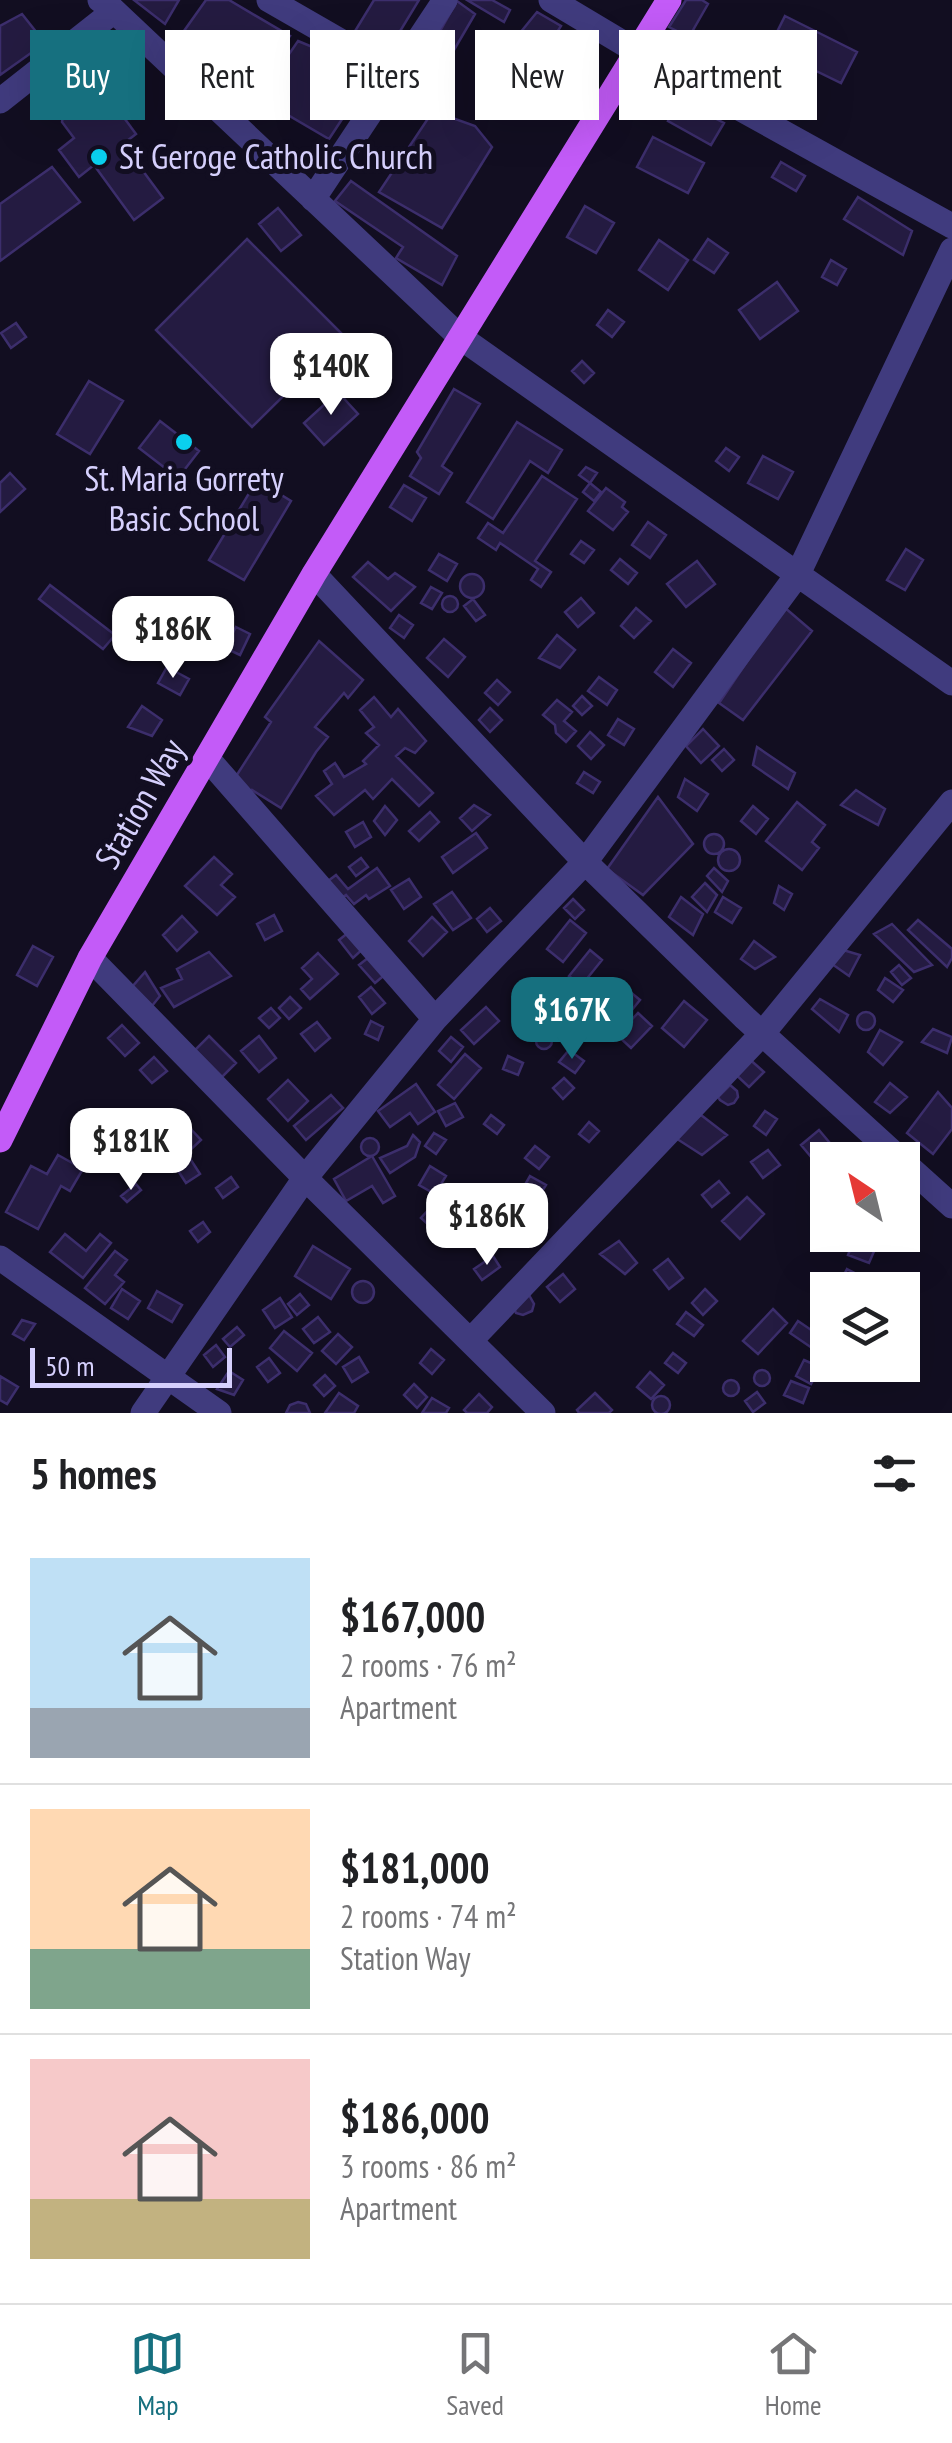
<!DOCTYPE html>
<html lang="en">
<head>
<meta charset="utf-8">
<style>
	body { margin:0; font-family:"PT Sans Narrow",sans-serif; background:#f6f6f6; color:#202124; height:100vh; display:flex; flex-direction:column; font-size:38px; white-space:nowrap }
	* { box-sizing:border-box; margin:0 }
	p { font-size:32px; color:#757577 }
	.icon { flex:none; width:55px; height:55px; fill:none; stroke:currentColor; stroke-width:2; stroke-linecap:round; stroke-linejoin:round }
	.map { position:relative; height:1413px; overflow:hidden }
	.drawer { display:flex; flex-direction:column; background:#fff; flex:1 }
	.drawer>* { flex:none }
	.top-card { position:absolute; left:30px; top:30px; width:892px; height:90px; display:flex; gap:20px }
	.needle { width:65px; rotate:325deg }
	.tools { position:absolute; left:810px; top:1142px; display:grid; gap:20px }
	.tools a { display:grid; place-items:center; width:110px; height:110px; border-radius:0px; background:#fff; box-shadow:0 10px 40px #0002; font-size:50px }
	.scale { position:absolute; left:30px; bottom:25px; width:202px; box-sizing:border-box; padding-left:10px; border:5px solid #d6d0fd; border-top:0; font-size:28px; line-height:35px; white-space:nowrap; color:#d6d0fd; -webkit-text-stroke:8px #120e21; paint-order:stroke }
	.price { position:absolute; translate:-50% -85px; padding:0 22px; border-radius:20px; background:#fff; color:#222; font-size:32px; line-height:65px; filter:drop-shadow(0 2px 5px #0008) }
	.price::after { content:''; position:absolute; left:50%; top:60px; width:30px; height:22px; margin-left:-15px; background:inherit; clip-path:polygon(0 0,100% 0,50% 100%) }
	.price.current { background:#16707f; color:#fff }
	ul { padding:0; list-style:none }
	li { display:flex; align-items:center; gap:30px; height:250px; padding:0 30px }
	li+li { border-top:2px solid #e0e0e0 }
	li span { display:grid; place-items:center; flex:none; width:280px; height:200px; border-radius:0px; color:#555 }
	li>.icon { margin-inline-start:auto }
	span .icon { width:120px; height:120px; fill:#fffc; stroke-width:1 }
	li b { font-size:42px }
	h2 { display:flex; justify-content:space-between; align-items:center; height:120px; padding:0 30px; font-size:42px }
	.chip { padding:0 35px; border-radius:0px; background:#fff; box-shadow:0 10px 40px #0002; font-size:35px; line-height:90px }
	.chip.current { background:#16707f; color:#fff }
	.tabs { display:flex; justify-content:space-around; align-items:center; height:140px; border-top:2px solid #e0e0e0; background:#fff; font-size:28px; color:#757577 }
	.tabs a { display:grid; justify-items:center; gap:5px }
	.tabs .current { color:#16707f }
	.map>svg:first-child { display:block }
	.building { fill:#241b41; stroke:#3c2e6c; stroke-width:2.5 }
	.lines { fill:none; stroke-linecap:round; stroke-linejoin:round }
	.minor { stroke:#403b7e; stroke-width:25 }
	.major { stroke:#c35bf8; stroke-width:25 }
	.poi-dot { fill:#0ad0ef; stroke:#120e21; stroke-width:4 }
	.labels { text-anchor:middle; stroke-width:10; stroke-linejoin:round; paint-order:stroke }
	.poi-label { font-size:35px; fill:#d6d0fd; stroke:#120e21; text-anchor:start }
	.street-label { font-size:35px; fill:#d6d0fd; stroke:#120e21 }
</style>
</head>
<body>
<div class="map">
<svg width="952" height="1413" viewBox="0 0 952 1413">
	<rect width="100%" height="100%" fill="#120e21"/>
	<path class="building" d="M134 0H179L165 24Z
		M206 0H229L290 36 254 87 179 38Z
		M374 0H419L385 56 352 36Z
		M467 0H492L510 10 504 22Z
		M686 0H702L708 4 689 37 669 27Z
		M457 1 475 14 433 86 412 81Z
		M537 12 561 26 546 50 520 33Z
		M22 14 45 43 0 75V26Z
		M785 16 857 52 841 83 769 48Z
		M298 41 373 72 329 139 259 98Z
		M508 52 534 62 516 92 489 79Z
		M79 98 91 100 103 116 116 107 136 134 123 144 163 198 134 220 94 165 79 177 59 150 74 138 62 122 64 110Z
		M680 100 724 123 711 145 668 121Z
		M433 111 475 126 492 147 442 228 379 192Z
		M653 137 704 163 688 193 637 167Z
		M781 162 805 176 796 191 772 177Z
		M52 167 80 202 0 261V204Z
		M351 181 457 256 442 285 396 258 403 247 335 201Z
		M858 197 912 231 903 255 844 219Z
		M585 206 614 223 596 253 567 237Z
		M278 208 301 235 281 251 259 224Z
		M247 239 344 336 252 427 156 330Z
		M708 239 728 253 714 273 694 260Z
		M659 240 688 260 668 290 639 270Z
		M831 260 846 269 837 285 822 277Z
		M777 282 798 311 760 339 739 310Z
		M608 310 624 322 612 337 597 325Z
		M16 323 26 337 11 348 1 333Z
		M582 361 594 373 584 383 572 371Z
		M89 381 123 401 90 454 57 434Z
		M454 389 480 404 442 466 452 473 439 494 410 476 421 458 417 452Z
		M338 392 358 414 324 445 304 423Z
		M160 421 199 451 178 478 139 448Z
		M517 422 562 450 548 473 530 461 493 519 467 502Z
		M726 448 739 457 729 471 716 461Z
		M763 456 793 472 778 499 748 483Z
		M586 467 597 473 590 483 579 475Z
		M10 473 25 489 0 512V483Z
		M542 476 577 499 535 561 551 572 541 587 531 580 538 569 500 543 496 550 478 538 488 523 503 533Z
		M257 480 291 501 244 580 209 560Z
		M590 483 601 492 594 501 583 492Z
		M404 485 426 498 412 521 390 507Z
		M606 488 625 502 622 507 628 512 613 530 588 511Z
		M648 522 666 535 650 558 632 545Z
		M581 541 594 550 584 563 571 554Z
		M906 549 923 560 905 590 887 580Z
		M439 554 457 564 447 581 429 570Z
		M620 559 637 573 628 584 611 570Z
		M697 561 715 584 686 607 667 584Z
		M368 562 388 579 395 573 415 587 391 611 353 577Z
		M460 586a12 12 0 1 1 24 0a12 12 0 1 1-24 0Z
		M50 585 115 635 103 649 39 599Z
		M431 587 442 593 432 609 421 603Z
		M442 604a8 8 0 1 1 16 0a8 8 0 1 1-16 0Z
		M581 598 594 613 578 627 565 612Z
		M473 599 485 615 476 621 464 606Z
		M784 607 812 631 743 720 719 703Z
		M636 608 651 621 634 638 621 626Z
		M399 615 413 625 404 638 390 628Z
		M236 627 250 634 240 655 225 648Z
		M557 635 575 650 560 668 539 658Z
		M444 639 465 657 448 677 427 658Z
		M319 641 363 680 348 698 344 693 315 727 328 737 316 752 281 808 252 790 247 796 231 784 271 722 265 717Z
		M673 649 691 663 673 687 655 672Z
		M167 667 189 679 180 695 158 683Z
		M599 677 617 690 607 705 588 691Z
		M497 680 510 692 498 705 485 693Z
		M582 696 592 706 582 715 573 706Z
		M374 697 391 717 398 709 426 741 415 753 405 748 396 756 433 793 419 806 392 779 373 799 365 790 334 815 316 796 332 784 324 771 335 763 344 777 366 764 363 761 379 745 366 733 374 727 360 710Z
		M557 700 572 712 564 721 576 731 566 742 556 733 555 725 543 715Z
		M142 706 162 720 152 736 128 727Z
		M490 708 502 720 490 732 479 720Z
		M618 719 634 729 624 745 608 735Z
		M703 729 719 746 701 763 686 746Z
		M590 732 604 745 591 759 578 746Z
		M757 747 795 773 788 789 753 765Z
		M724 749 734 760 722 771 712 760Z
		M584 772 600 782 593 793 577 783Z
		M685 779 708 794 697 811 678 797Z
		M856 790 885 809 878 825 841 805Z
		M658 797 693 844 643 895 607 869Z
		M797 802 825 825 812 842 819 848 802 870 766 841Z
		M474 805 490 815 472 831 460 818Z
		M385 806 397 820 385 835 374 821Z
		M753 806 768 819 756 834 741 821Z
		M430 812 439 822 419 841 409 831Z
		M363 822 371 837 355 847 346 832Z
		M476 833 487 848 453 873 442 857Z
		M704 844a10 10 0 1 1 20 0a10 10 0 1 1-20 0Z
		M718 860a11 11 0 1 1 22 0a11 11 0 1 1-22 0Z
		M214 857 232 874 221 885 235 897 217 915 185 886Z
		M361 858 368 867 356 876 349 867Z
		M377 868 390 886 369 899 366 895 354 904 346 895 336 902 324 884 336 875 348 889Z
		M714 868 728 881 722 892 707 876Z
		M409 879 421 897 404 909 391 890Z
		M705 883 717 895 707 912 692 897Z
		M779 886 792 894 784 910 774 903Z
		M452 892 471 918 453 930 434 904Z
		M681 897 703 914 693 935 669 917Z
		M723 897 741 908 732 923 715 912Z
		M573 899 584 910 575 919 564 908Z
		M490 908 501 921 487 932 477 919Z
		M274 915 282 931 265 940 257 924Z
		M182 916 197 932 177 951 163 935Z
		M432 917 447 932 423 956 409 941Z
		M570 920 586 933 563 962 547 949Z
		M918 920 952 949V958L947 967 908 930Z
		M892 924 932 965 914 972 874 934Z
		M354 928 367 945 353 958 339 940Z
		M754 941 775 957 755 969 741 959Z
		M33 946 53 957 37 986 17 975Z
		M590 950 602 960 581 986 569 976Z
		M843 950 860 955 849 976 832 964Z
		M209 952 231 976 174 1007 161 988 182 979 177 969Z
		M318 953 338 974 310 999 301 989 312 979 302 968Z
		M373 954 388 972 375 983 359 965Z
		M899 965 911 978 902 985 891 972Z
		M145 972 160 996 152 1006 132 987Z
		M885 978 903 990 893 1002 878 990Z
		M623 986 640 1000 627 1016 610 1002Z
		M371 987 385 1003 372 1014 359 997Z
		M290 997 301 1008 289 1019 279 1008Z
		M820 999 848 1015 839 1032 812 1009Z
		M684 1001 707 1020 684 1047 662 1028Z
		M486 1007 499 1021 474 1044 461 1030Z
		M271 1008 280 1018 269 1028 259 1018Z
		M610 1008 621 1020 610 1032 597 1021Z
		M857 1021a9 9 0 1 1 18 0a9 9 0 1 1-18 0Z
		M638 1013 652 1026 631 1048 617 1035Z
		M371 1021 383 1027 378 1040 365 1034Z
		M317 1022 330 1038 315 1051 301 1034Z
		M122 1025 139 1043 125 1056 108 1038Z
		M933 1029 952 1037 947 1053 922 1042Z
		M880 1030 902 1042 883 1065 868 1052Z
		M536 1041a8 8 0 1 1 16 0a8 8 0 1 1-16 0Z
		M209 1036 236 1063 222 1077 195 1050Z
		M259 1036 276 1058 259 1072 241 1051Z
		M451 1037 463 1047 451 1062 439 1051Z
		M569 1050 584 1061 575 1073 559 1062Z
		M465 1054 481 1068 454 1099 438 1085Z
		M508 1056 523 1063 518 1075 503 1069Z
		M154 1057 167 1071 152 1083 140 1070Z
		M747 1057 764 1072 749 1087 733 1072Z
		M564 1078 574 1088 563 1099 553 1088Z
		M288 1080 308 1101 288 1121 268 1099Z
		M890 1083 907 1097 890 1113 875 1102Z
		M416 1084 435 1112 418 1124 410 1113 390 1127 378 1111Z
		M730 1085 737 1091 738 1097 734 1103 728 1105 720 1100 718 1097Z
		M938 1092 952 1108V1129L933 1154 907 1133Z
		M331 1095 343 1108 306 1140 294 1126Z
		M455 1103 463 1117 446 1126 438 1111Z
		M765 1111 777 1119 766 1135 754 1126Z
		M491 1115 504 1125 497 1134 484 1124Z
		M701 1115 727 1135 702 1155 674 1137Z
		M589 1122 599 1131 589 1142 579 1134Z
		M188 1126 201 1140 186 1154 173 1140Z
		M819 1130 840 1155 834 1160H828V1165L822 1170 801 1145Z
		M434 1133 446 1140 436 1154 425 1146Z
		M413 1135 420 1142 415 1157 390 1173 380 1158 407 1146Z
		M361 1147a9 9 0 1 1 18 0a9 9 0 1 1-18 0Z
		M535 1146 549 1157 539 1169 525 1158Z
		M768 1150 780 1165 763 1178 751 1162Z
		M58 1155 83 1169 70 1191 61 1186 38 1229 6 1212 31 1166 47 1174Z
		M372 1156 395 1196 383 1203 372 1186 346 1201 334 1179Z
		M189 1157 200 1174 186 1183 175 1166Z
		M430 1166 446 1176 435 1194 419 1185Z
		M530 1176 546 1185 538 1198 523 1188Z
		M231 1177 238 1187 223 1198 216 1188Z
		M719 1181 729 1193 712 1207 702 1195Z
		M136 1184 141 1190 127 1202 121 1196Z
		M453 1189 469 1197 458 1215 444 1206Z
		M747 1197 764 1214 740 1239 722 1221Z
		M497 1214a11 11 0 1 1 22 0a11 11 0 1 1-22 0Z
		M431 1207 444 1220 434 1230 421 1218Z
		M457 1216 469 1226 461 1236 449 1227Z
		M203 1222 210 1232 198 1242 190 1231Z
		M65 1234 86 1251 100 1234 111 1243 83 1278 50 1252Z
		M856 1235H881L869 1263 848 1255Z
		M619 1241 637 1263 625 1274 600 1254Z
		M313 1246 350 1269 331 1299 295 1276Z
		M115 1251 127 1260 115 1275 124 1282 105 1304 85 1288Z
		M493 1256 500 1267 482 1280 474 1269Z
		M668 1259 683 1278 669 1289 654 1270Z
		M847 1269 864 1278 858 1290H836Z
		M563 1274 575 1289 560 1302 547 1287Z
		M352 1292a11 11 0 1 1 22 0a11 11 0 1 1-22 0Z
		M122 1289 140 1301 128 1319 111 1308Z
		M705 1289 717 1301 703 1315 692 1303Z
		M157 1291 182 1305 172 1322 148 1308Z
		M300 1294 309 1305 297 1315 288 1304Z
		M529 1295 534 1304 532 1311 523 1315 516 1313 513 1306Z
		M280 1298 292 1317 275 1328 263 1310Z
		M773 1309 787 1323 758 1354 743 1341Z
		M686 1312 703 1325 694 1336 677 1324Z
		M318 1317 330 1332 314 1343 303 1329Z
		M22 1320 35 1324 24 1340 13 1334Z
		M798 1321 823 1338 815 1350 790 1333Z
		M237 1327 244 1335 230 1347 223 1339Z
		M284 1331 312 1353 297 1371 270 1348Z
		M338 1334 352 1347 336 1364 322 1351Z
		M216 1345 225 1357 213 1367 204 1355Z
		M431 1349 444 1360 432 1374 420 1363Z
		M673 1353 686 1363 678 1373 665 1363Z
		M359 1357 368 1372 352 1382 343 1367Z
		M269 1358 280 1373 268 1382 257 1367Z
		M804 1360 820 1367 811 1384 796 1376Z
		M754 1378a8 8 0 1 1 16 0a8 8 0 1 1-16 0Z
		M229 1371 243 1380 234 1395 217 1389Z
		M650 1372 664 1385 651 1399 637 1387Z
		M325 1375 335 1386 324 1396 314 1385Z
		M0 1376 18 1387 7 1404 0 1400Z
		M723 1388a8 8 0 1 1 16 0a8 8 0 1 1-16 0Z
		M791 1381 809 1388 803 1403 784 1395Z
		M414 1384 427 1397 417 1408 404 1395Z
		M757 1392 765 1403 753 1412 745 1401Z
		M339 1393 358 1406 354 1413H325Z
		M595 1393 612 1410 609 1413H579L577 1410Z
		M479 1394 492 1407 487 1413H467L464 1410Z
		M652 1405a9 9 0 1 1 18 0a9 9 0 1 1-18 0Z
		M432 1398 449 1408 446 1413H422Z
		M298 1402 306 1404 310 1413H286L290 1405Z"/>
	<g class="lines">
		<path class="minor" d="M100 0 111 8 460 337 952 683
			M269 0 396 73
			M551 0 638 52 952 226
			M0 101 114 11
			M313 199 445 0
			M314 574 585 862 745 1018 901 1160
			M207 758 435 1019
			M90 958 305 1178 543 1413
			M902 1161 952 1206
			M0 1258 219 1413
			M471 1340 762 1034 952 802
			M143 1413 305 1178 435 1019 585 862 798 574 952 250"/>
		<path class="major" d="M0 1140 90 958 314 574 669 0"/>
	</g>
	<g class="poi-dot">
		<circle cx="99" cy="157" r="10"/>
		<circle cx="184" cy="442" r="10"/>
	</g>
	<g class="labels">
		<g class="poi-label">
			<text x="119" y="169">St Geroge Catholic Church</text>
			<text x="184" y="491" text-anchor="middle">St. Maria Gorrety<tspan x="184" dy="40">Basic School</tspan></text>
		</g>
		<g class="street-label">
			<text transform="translate(140 804) rotate(-60)" y="12">Station Way</text>
		</g>
	</g>
</svg>
<div class="tools">
<a><svg class="needle" viewBox="-14 -14 28 28"><path d="M0-13l5 13h-10z" fill="#e53935"/><path d="M0 13l5-13h-10z" fill="#757577"/></svg></a>
<a><svg class="icon" aria-label="layers" viewBox="0 0 24 24"><path d="M12 4l9 5-9 5-9-5zM3 14l9 5 9-5"/></svg></a>
</div>
<div class="scale">50 m</div>
<b class="price" style="left:331px;top:418px">$140K</b>
<b class="price" style="left:173px;top:681px">$186K</b>
<b class="price current" style="left:572px;top:1062px">$167K</b>
<b class="price" style="left:131px;top:1193px">$181K</b>
<b class="price" style="left:487px;top:1268px">$186K</b>
<div class="top-card">
<a class="chip current">Buy</a>
<a class="chip">Rent</a>
<a class="chip">Filters</a>
<a class="chip">New</a>
<a class="chip">Apartment</a>
</div>
</div>
<section class="drawer">
<h2>5 homes<svg class="icon" aria-label="filters" viewBox="0 0 24 24"><path d="M4 7h16M4 17h16"/><circle cx="9" cy="7" r="2"/><circle cx="15" cy="17" r="2"/></svg></h2>
<ul>
<li><span style="background:linear-gradient(#bfe0f5 75%,#9aa5b1 0)"><svg class="icon" aria-label="home" viewBox="0 0 24 24"><path d="M3 11l9-7 9 7M6 9v11h12V9"/></svg></span><div><b>$167,000</b><p>2 rooms · 76 m²</p><p>Apartment</p></div></li>
<li><span style="background:linear-gradient(#ffd9b3 70%,#7fa58c 0)"><svg class="icon" aria-label="home" viewBox="0 0 24 24"><path d="M3 11l9-7 9 7M6 9v11h12V9"/></svg></span><div><b>$181,000</b><p>2 rooms · 74 m²</p><p>Station Way</p></div></li>
<li><span style="background:linear-gradient(#f6c9c9 70%,#c2b280 0)"><svg class="icon" aria-label="home" viewBox="0 0 24 24"><path d="M3 11l9-7 9 7M6 9v11h12V9"/></svg></span><div><b>$186,000</b><p>3 rooms · 86 m²</p><p>Apartment</p></div></li>
</ul>
</section>
<nav class="tabs">
<a class="current"><svg class="icon" aria-label="map" viewBox="0 0 24 24"><path d="M3 6l6-2 6 2 6-2v14l-6 2-6-2-6 2zM9 4v14M15 6v14"/></svg>Map</a>
<a><svg class="icon" aria-label="saved" viewBox="0 0 24 24"><path d="M7 4h10v16l-5-4-5 4z"/></svg>Saved</a>
<a><svg class="icon" aria-label="home" viewBox="0 0 24 24"><path d="M3 11l9-7 9 7M6 9v11h12V9"/></svg>Home</a>
</nav>
</body>
</html>
